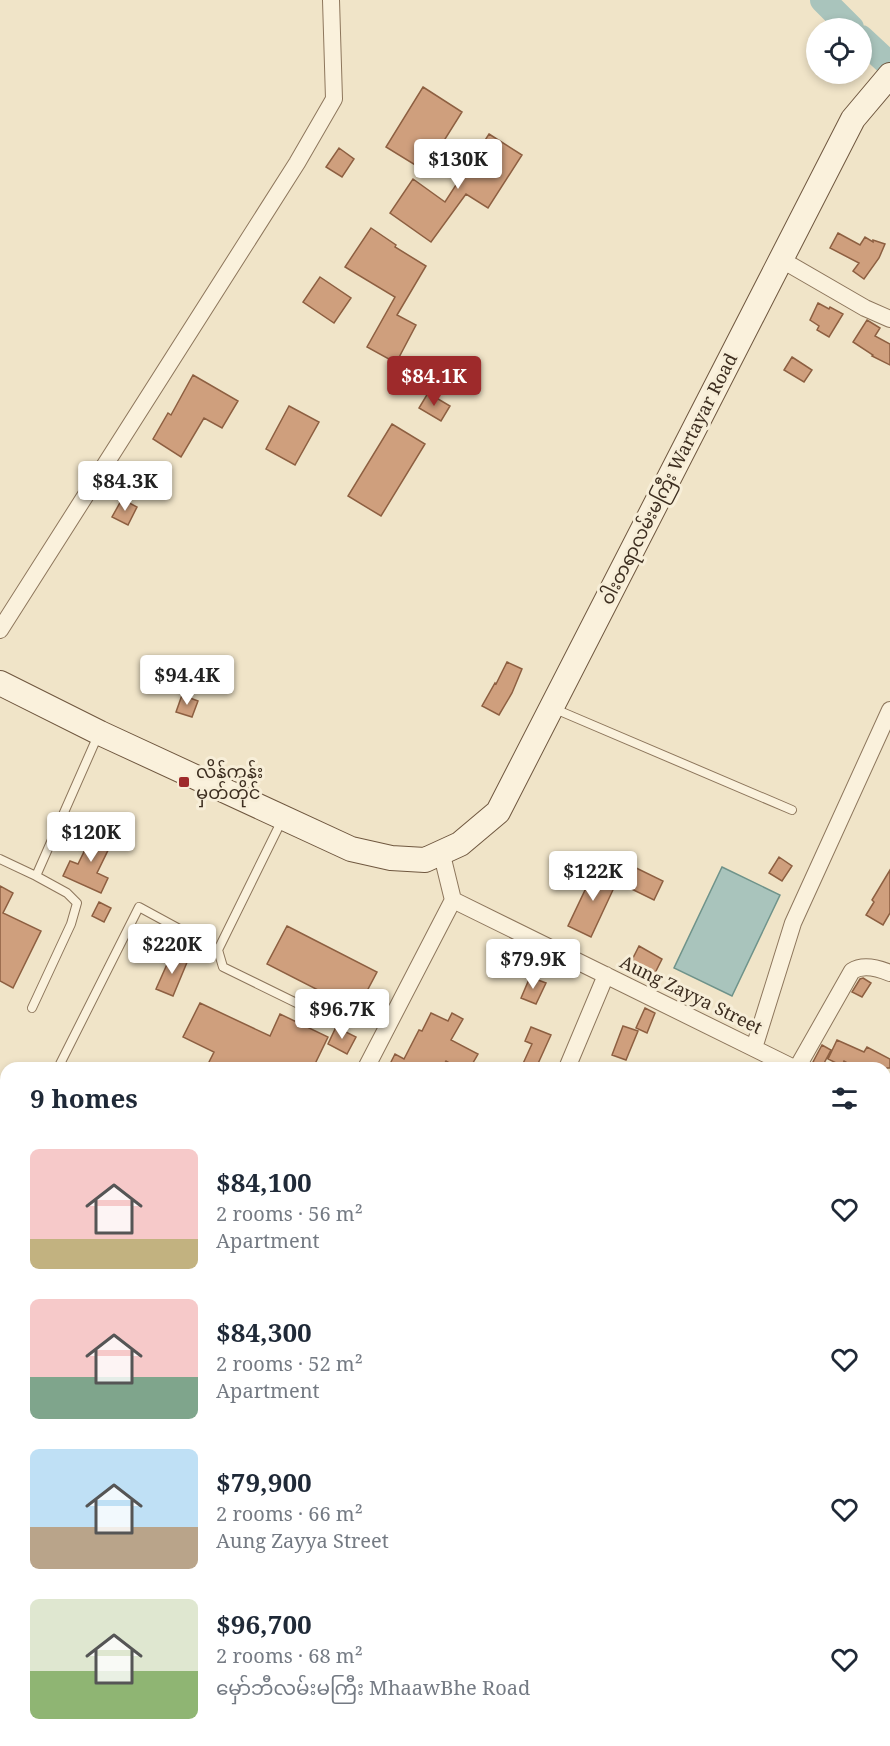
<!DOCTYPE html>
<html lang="en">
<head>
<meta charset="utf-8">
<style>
	body { margin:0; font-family:"Noto Serif","Noto Sans Myanmar",serif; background:#f6f6f7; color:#1f2937; height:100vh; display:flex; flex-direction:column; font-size:22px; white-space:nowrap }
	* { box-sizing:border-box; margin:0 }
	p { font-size:20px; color:#747a83 }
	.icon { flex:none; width:33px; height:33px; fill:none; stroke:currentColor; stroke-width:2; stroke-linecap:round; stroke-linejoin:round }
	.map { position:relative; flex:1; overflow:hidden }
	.details { position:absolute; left:0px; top:1062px; width:891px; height:684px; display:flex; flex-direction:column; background:#fff; border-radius:18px 18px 0 0; box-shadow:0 3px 9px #0003 }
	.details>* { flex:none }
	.controls { position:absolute; left:806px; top:18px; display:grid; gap:12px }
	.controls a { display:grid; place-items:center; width:66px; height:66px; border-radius:50%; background:#fff; box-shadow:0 3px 9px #0003; font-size:30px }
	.price { position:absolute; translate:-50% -51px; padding:0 14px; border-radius:6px; background:#fff; color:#222; font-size:20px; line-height:39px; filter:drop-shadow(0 2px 3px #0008) }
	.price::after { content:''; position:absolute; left:50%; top:36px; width:18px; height:14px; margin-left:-9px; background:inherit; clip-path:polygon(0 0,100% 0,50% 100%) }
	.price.selected { background:#9e2a2b; color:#fff }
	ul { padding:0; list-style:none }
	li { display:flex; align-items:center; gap:18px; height:150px; padding:0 30px }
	li span { display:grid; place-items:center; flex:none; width:168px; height:120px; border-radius:9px; color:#555 }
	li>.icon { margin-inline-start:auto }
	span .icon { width:72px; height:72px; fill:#fffc; stroke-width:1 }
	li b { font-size:26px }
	h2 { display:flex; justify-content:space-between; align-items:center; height:72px; padding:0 30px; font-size:26px }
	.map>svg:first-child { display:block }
	.water { fill:#a9c4bc; stroke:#6f938a; stroke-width:1.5 }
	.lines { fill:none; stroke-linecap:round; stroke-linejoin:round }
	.river { stroke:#a9c4bc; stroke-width:26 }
	.building { fill:#cf9f7d; stroke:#8d5f41; stroke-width:1.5 }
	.lane-casing { stroke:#8d765c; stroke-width:10 }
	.street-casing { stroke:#8d765c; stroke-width:18 }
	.secondary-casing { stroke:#6f573f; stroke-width:26 }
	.lane { stroke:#faf1dc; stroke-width:8 }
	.street { stroke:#faf1dc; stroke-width:16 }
	.secondary { stroke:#faf1dc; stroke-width:24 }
	.poi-dot { fill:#9e2a2b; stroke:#f7eed8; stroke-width:2 }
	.labels { text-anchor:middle; stroke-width:6; stroke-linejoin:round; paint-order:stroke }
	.street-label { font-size:18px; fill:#3d2e20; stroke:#f7eed8 }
	.poi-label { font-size:18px; fill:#3d2e20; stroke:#f7eed8; text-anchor:start }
</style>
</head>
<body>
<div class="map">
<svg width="890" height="1746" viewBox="0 0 890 1746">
	<rect width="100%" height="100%" fill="#f0e4c8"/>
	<path class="water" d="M722 867 780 895 732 996 674 968Z
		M885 1270H890V1317L885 1318Z
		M0 1557 6 1559V1623L0 1621Z"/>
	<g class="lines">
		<path class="river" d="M823 0 851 28
			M861 38 890 65"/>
	</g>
	<path class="building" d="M423 87 462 112 425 171 386 147Z
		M489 134 522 155 488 208 466 194 431 242 390 213 413 179 445 202Z
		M339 148 354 159 342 177 326 167Z
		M371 228 396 245 395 247 426 266 397 315 416 325 396 363 367 347 395 297 345 267Z
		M838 233 860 245 865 237 873 242V240L885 244 879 258 864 279 853 271 859 263 830 248Z
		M320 277 351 298 334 323 303 302Z
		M818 303 829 309 830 307 843 314 829 337 817 330 819 326 810 320Z
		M867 320 880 328 875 336 890 344V365L872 356 873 355 853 342Z
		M792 357 812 370 804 382 784 370Z
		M193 375 238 401 222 428 204 418 181 457 153 439 168 413 171 415Z
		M428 393 450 406 441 421 419 408Z
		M289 406 319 422 295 465 266 449Z
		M392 424 425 444 381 516 348 496Z
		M122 499 137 507 128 525 112 517Z
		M507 662 522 669 512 693 499 715 482 706 495 683 496 684Z
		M182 695 198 701 192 717 176 712Z
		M95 829 114 838 97 873 108 878 101 893 63 876 70 861 78 864Z
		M779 857 792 866 782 881 769 873Z
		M628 864 663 881 654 900 619 883Z
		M596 867 619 877 591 937 568 926Z
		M890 870V913L883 925 866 915 874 902 872 900Z
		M0 886 13 893 3 913 41 931 13 988 0 981Z
		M99 902 111 908 104 922 92 916Z
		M287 926 377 972 357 1010 267 964Z
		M639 946 662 959 655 973 632 960Z
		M172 953 188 960 173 996 156 989Z
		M530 977 546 983 536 1004 521 998Z
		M863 978 871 983 862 997 852 992 860 979Z
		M200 1003 270 1036 280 1014 328 1037 313 1068H206L214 1052 183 1037Z
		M645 1008 655 1013 647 1033 636 1028Z
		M431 1013 448 1021 452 1013 463 1019 451 1040 478 1054 470 1068H458L446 1061 442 1068 431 1064 429 1068H388L395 1054 404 1059 419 1030 422 1031Z
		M623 1026 638 1031 626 1060 612 1055Z
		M336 1027 356 1037 347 1054 328 1044Z
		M531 1027 551 1035 536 1068H521L532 1044 525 1041Z
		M837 1040 864 1052 867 1047 890 1059V1068H856L844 1061 842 1066 828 1059Z
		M822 1045 831 1050 822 1067 813 1062Z"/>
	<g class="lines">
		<defs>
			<path id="lane" d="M555 709 792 810
				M0 859 36 876 99 733
				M218 950 283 818
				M32 1008 71 924 77 903 67 893 36 876
				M58 1068 139 907 218 950 223 967 321 1015"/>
			<path id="street" d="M782 260 865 308 890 319
				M0 630 297 163 334 99 331 0
				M441 851 453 900 794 1068
				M754 1048 793 923 890 710
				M366 1068 453 900
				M567 1068 606 975
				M797 1068 852 971C863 964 878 968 890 973
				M885 1224 890 1250
				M0 1383 6 1373
				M885 1445 890 1443
				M885 1606 890 1583
				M885 1647 890 1649
				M833 1746 835 1740"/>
			<path id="secondary" d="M0 683 100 733 351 849 391 858 425 860 460 844 498 812 853 119 890 75"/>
		</defs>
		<use href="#lane" class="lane-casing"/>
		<use href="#street" class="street-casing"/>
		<use href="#secondary" class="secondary-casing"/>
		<use href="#lane" class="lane"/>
		<use href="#street" class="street"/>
		<use href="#secondary" class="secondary"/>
	</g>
	<rect class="poi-dot" x="178" y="776" width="12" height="12" rx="3"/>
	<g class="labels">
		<g class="street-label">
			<text transform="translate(669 479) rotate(-63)" y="6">ဝါးတရာလမ်းမကြီး Wartayar Road</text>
			<text transform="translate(691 995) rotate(26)" y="6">Aung Zayya Street</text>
		</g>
		<g class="poi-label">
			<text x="196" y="778">လိန်ကုန်း<tspan x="196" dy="21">မှတ်တိုင်</tspan></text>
		</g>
	</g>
</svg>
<div class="controls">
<a><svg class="icon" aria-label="locate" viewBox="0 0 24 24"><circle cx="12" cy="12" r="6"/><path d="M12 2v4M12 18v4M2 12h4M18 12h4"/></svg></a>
</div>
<b class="price" style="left:458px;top:190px">$130K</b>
<b class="price selected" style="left:434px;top:407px">$84.1K</b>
<b class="price" style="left:125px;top:512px">$84.3K</b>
<b class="price" style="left:187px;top:706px">$94.4K</b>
<b class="price" style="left:91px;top:863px">$120K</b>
<b class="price" style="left:593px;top:902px">$122K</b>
<b class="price" style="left:172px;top:975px">$220K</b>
<b class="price" style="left:533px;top:990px">$79.9K</b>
<b class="price" style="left:342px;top:1040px">$96.7K</b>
<section class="details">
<h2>9 homes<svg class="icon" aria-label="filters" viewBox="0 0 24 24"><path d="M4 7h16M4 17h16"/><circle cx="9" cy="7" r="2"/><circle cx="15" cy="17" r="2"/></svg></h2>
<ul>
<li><span style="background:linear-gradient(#f6c9c9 75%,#c2b280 0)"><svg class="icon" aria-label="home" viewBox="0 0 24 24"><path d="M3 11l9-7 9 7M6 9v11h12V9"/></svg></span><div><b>$84,100</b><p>2 rooms · 56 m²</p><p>Apartment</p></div><svg class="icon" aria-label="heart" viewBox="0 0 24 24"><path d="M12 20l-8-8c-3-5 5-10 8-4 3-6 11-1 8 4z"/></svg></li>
<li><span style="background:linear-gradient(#f6c9c9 65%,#7fa58c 0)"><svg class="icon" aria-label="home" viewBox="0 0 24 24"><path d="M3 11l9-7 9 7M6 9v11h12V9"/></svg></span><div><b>$84,300</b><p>2 rooms · 52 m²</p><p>Apartment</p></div><svg class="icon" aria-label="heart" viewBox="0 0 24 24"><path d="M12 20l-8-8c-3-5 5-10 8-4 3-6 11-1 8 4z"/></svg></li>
<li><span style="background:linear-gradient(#bfe0f5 65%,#b9a48a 0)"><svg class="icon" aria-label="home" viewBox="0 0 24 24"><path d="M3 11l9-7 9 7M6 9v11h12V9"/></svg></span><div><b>$79,900</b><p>2 rooms · 66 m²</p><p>Aung Zayya Street</p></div><svg class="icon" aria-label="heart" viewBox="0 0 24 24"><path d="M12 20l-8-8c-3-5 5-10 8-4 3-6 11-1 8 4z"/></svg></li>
<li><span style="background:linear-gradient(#dfe7d0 60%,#8fb573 0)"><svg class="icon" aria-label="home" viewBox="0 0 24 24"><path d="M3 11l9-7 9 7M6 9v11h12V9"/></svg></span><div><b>$96,700</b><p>2 rooms · 68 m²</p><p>မှော်ဘီလမ်းမကြီး MhaawBhe Road</p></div><svg class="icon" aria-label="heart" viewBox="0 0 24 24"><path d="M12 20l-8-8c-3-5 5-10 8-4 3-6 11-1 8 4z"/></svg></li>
</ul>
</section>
</div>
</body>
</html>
